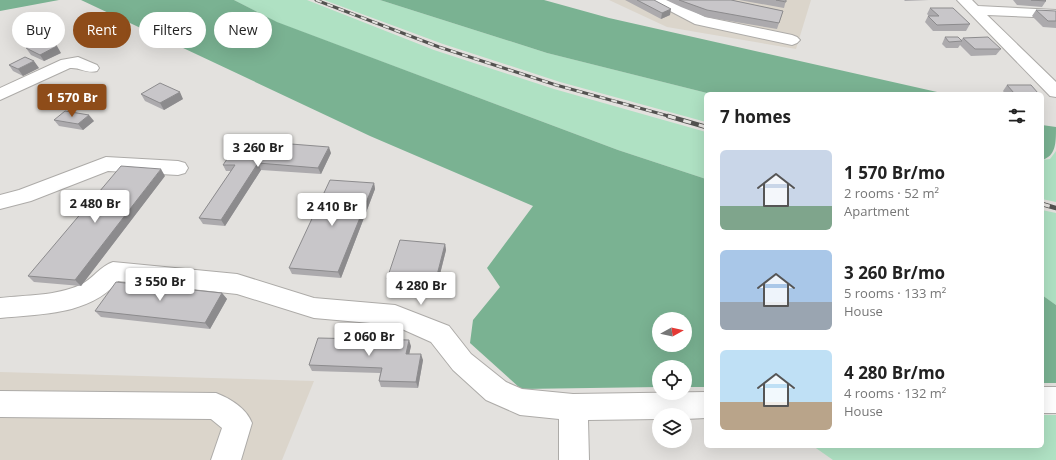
<!DOCTYPE html>
<html lang="en">
<head>
<meta charset="utf-8">
<style>
	body { margin:0; font-family:"Open Sans",sans-serif; background:#f2f2f2; color:#222; height:100vh; display:flex; flex-direction:column; font-size:15px; white-space:nowrap }
	* { box-sizing:border-box; margin:0 }
	p { font-size:13px; color:#767676 }
	.icon { flex:none; width:22px; height:22px; fill:none; stroke:currentColor; stroke-width:2; stroke-linecap:round; stroke-linejoin:round }
	.map { position:relative; flex:1; overflow:hidden }
	.side { position:absolute; left:704px; top:92px; width:340px; height:356px; display:flex; flex-direction:column; background:#fff; border-radius:6px; box-shadow:0 4px 16px #0002 }
	.side>* { flex:none }
	.banner { position:absolute; left:12px; top:12px; width:380px; height:36px; display:flex; gap:8px }
	.needle { width:26px; rotate:82deg }
	.controls { position:absolute; left:652px; top:312px; display:grid; gap:8px }
	.controls a { display:grid; place-items:center; width:40px; height:40px; border-radius:50%; background:#fff; box-shadow:0 4px 16px #0002; font-size:20px }
	.price { position:absolute; translate:-50% -34px; padding:0 9px; border-radius:4px; background:#fff; color:#222; font-size:13px; line-height:26px; filter:drop-shadow(0 1px 2px #0008) }
	.price::after { content:''; position:absolute; left:50%; top:24px; width:12px; height:9px; margin-left:-6px; background:inherit; clip-path:polygon(0 0,100% 0,50% 100%) }
	.price.current { background:#8e4c19; color:#fff }
	ul { padding:0; list-style:none }
	li { display:flex; align-items:center; gap:12px; height:100px; padding:0 16px }
	li span { display:grid; place-items:center; flex:none; width:112px; height:80px; border-radius:6px; color:#555 }
	li>.icon { margin-inline-start:auto }
	span .icon { width:48px; height:48px; fill:#fffc; stroke-width:1 }
	li b { font-size:17px }
	h2 { display:flex; justify-content:space-between; align-items:center; height:48px; padding:0 16px; font-size:17px }
	.tag { padding:0 14px; border-radius:18px; background:#fff; box-shadow:0 4px 16px #0002; font-size:14px; line-height:36px }
	.tag.current { background:#8e4c19; color:#fff }
	.map>svg:first-child { display:block }
	.built { fill:#dbd5cb }
	.green { fill:#afe1c3 }
	.forest { fill:#7ab292; fill-rule:evenodd }
	.lines { fill:none; stroke-linecap:round; stroke-linejoin:round }
	.minor-casing { stroke:#adaba8; stroke-width:2 }
	.minor { fill:#fff; fill-rule:evenodd }
	.rail-far1-casing { stroke:#535250; stroke-width:3 }
	.rail-casing { stroke:#535250; stroke-width:4.5 }
	.rail-far1 { stroke:#e3e1de; stroke-width:2; stroke-dasharray:6; stroke-linecap:butt }
	.rail { stroke:#e3e1de; stroke-width:3; stroke-dasharray:8; stroke-linecap:butt }
	.wall { fill:#acaaad }
	.shaded-wall { fill:#8c8b8d }
	.building { fill:#c8c6c9; stroke:#8c8b8d }
</style>
</head>
<body>
<div class="map">
<svg width="1056" height="460" viewBox="0 0 1056 460">
	<rect width="100%" height="100%" fill="#e3e1de"/>
	<path class="built" d="M609 0H811L796 49 667 27Z
		M0 372 314 381 282 460H0Z"/>
	<path class="green" d="M234 0H307L434 50 554 89 706 132V179L618 150 276 22Z
		M324 0H380L547 53 711 94H706V122L560 82 443 44Z
		M1056 151V202L1042 199V160L1050 159Z
		M1042 210 1056 213V305L1042 295Z
		M1042 415H1056V460H833L813 446H1042Z"/>
	<path class="forest" d="M0 0H59L0 11Z
		M81 0H234L277 22 618 150 706 179V387H685V367H659V387L521 389 470 343 473 320 500 287 487 268 533 206 370 136ZM659 319H685V345H659Z
		M380 0H544L609 18 946 94H711L547 53Z
		M1042 125 1056 127C1056 143 1056 156 1042 160Z
		M1042 295 1056 305V383H1042Z"/>
	<g class="lines">
		<defs>
			<path id="minor" d="M653 0H671L705 17 792 35 797 37 800 40 797 43 792 45 695 24 655 3Z
				M957 0H972L978 6 1056 10V18L987 15 1056 82V97L1050 96Z
				M78 57 97 65 99 68 97 71C87 74 80 67 70 68L0 100V88L61 60Z
				M106 157 178 161 185 163 188 168 185 173 178 175 108 171 31 201 0 209V195L19 190Z
				M113 262 237 274 314 298 395 305 449 326 471 354 506 382 522 389 573 394 706 392V418L685 419V415H659V419L588 420 589 460H559V419L520 415 486 400 453 370 431 342 393 325 314 318 237 294 118 281C91 315 40 314 0 318V298C26 295 56 296 80 285 93 279 100 266 113 262Z
				M1042 387H1056V413H1042Z
				M0 391 216 393C231 399 246 408 252 423L241 460H211L222 428 211 419 0 417Z"/>
		</defs>
		<use href="#minor" class="minor-casing"/>
		<use href="#minor" class="minor"/>
		<defs>
			<path id="rail-far1" d="M316 0 439 47 556 85 672 117"/>
			<path id="rail" d="M668 116 706 127
				M1042 204 1056 208"/>
		</defs>
		<use href="#rail-far1" class="rail-far1-casing"/>
		<use href="#rail" class="rail-casing"/>
		<use href="#rail-far1" class="rail-far1"/>
		<use href="#rail" class="rail"/>
	</g>
	<path class="wall" d="M625 0H654L670 15 661 19Z
		M666 0H731L783 11 777 29 706 17 681 7Z
		M739 0H786L784 8Z
		M904 0H929L905 1Z
		M1013 0H1045L1046 1 1042 7 1017 5Z
		M930 8 970 24 966 31H933L925 22 928 16H929L927 14Z
		M1036 10 1056 11V28L1043 27 1032 16Z
		M945 37 961 40 963 38 1001 49 996 55 971 56 960 45 958 48H946L942 44Z
		M26 48 61 53 44 61 31 55Z
		M9 65 39 68 23 76 13 71Z
		M1007 85 1038 93 1037 94H1005L1003 91Z
		M141 94 183 99 164 110 145 101Z
		M54 120 94 121 83 130 59 126Z
		M331 153 321 174 261 170 225 226 203 224 199 218 231 171H226L223 165Z
		M165 176 81 286 34 282 28 276Z
		M374 183 375 189 341 278 292 274 289 268Z
		M445 244 446 250 436 290 389 285 387 279Z
		M222 293 227 299 210 329 101 317 95 311Z
		M411 346 409 354 423 360 418 388 381 387 379 381 380 373 312 371 309 365Z"/>
	<path class="shaded-wall" d="M671 9 670 15 661 19 662 13Z
		M57 46 61 53 44 61 40 55Z
		M34 61 39 68 23 76 18 69Z
		M180 92 183 99 164 110 160 103Z
		M89 115 94 121 83 130 78 124Z
		M329 147 331 153 321 174 318 168Z
		M258 163 261 170 225 226 221 220Z
		M161 169 165 176 81 286 75 280Z
		M374 183 375 189 341 278 338 272Z
		M445 244 446 250 436 290 435 283Z
		M222 293 227 299 210 329 205 323Z
		M409 340 411 346 408 360 406 354Z
		M421 354 423 360 418 388 416 382Z"/>
	<path class="building" d="M637 0H654L671 9 662 13Z
		M679 0H731L783 11 779 23 707 10Z
		M776 0H786V2Z
		M1031 0H1045L1046 1Z
		M930 8H953L970 24 937 25 928 16H939Z
		M1036 10 1056 11V21H1048Z
		M945 37H958L962 41 949 42Z
		M988 37 1001 49H975L963 38Z
		M43 40 57 46 40 55 26 48Z
		M25 57 34 61 18 69 9 65Z
		M160 83 180 92 160 103 141 94Z
		M1007 85H1031L1038 93H1014Z
		M65 111 89 115 78 124 54 120Z
		M240 140 329 147 318 168 258 163 221 220 199 218 235 165H223Z
		M121 166 161 169 75 280 28 276Z
		M330 180 374 183 338 272 289 268Z
		M400 240 445 244 435 283 387 279Z
		M116 282 222 293 205 323 95 311Z
		M318 338 409 340 406 354H421L416 382 379 381 382 368 309 365Z"/>
</svg>
<div class="controls">
<a><svg class="needle" viewBox="-14 -14 28 28"><path d="M0-13l5 13h-10z" fill="#e53935"/><path d="M0 13l5-13h-10z" fill="#767676"/></svg></a>
<a><svg class="icon" aria-label="locate" viewBox="0 0 24 24"><circle cx="12" cy="12" r="6"/><path d="M12 2v4M12 18v4M2 12h4M18 12h4"/></svg></a>
<a><svg class="icon" aria-label="layers" viewBox="0 0 24 24"><path d="M12 4l9 5-9 5-9-5zM3 14l9 5 9-5"/></svg></a>
</div>
<b class="price current" style="left:72px;top:118px">1 570 Br</b>
<b class="price" style="left:258px;top:168px">3 260 Br</b>
<b class="price" style="left:95px;top:224px">2 480 Br</b>
<b class="price" style="left:332px;top:227px">2 410 Br</b>
<b class="price" style="left:160px;top:302px">3 550 Br</b>
<b class="price" style="left:421px;top:306px">4 280 Br</b>
<b class="price" style="left:369px;top:357px">2 060 Br</b>
<div class="banner">
<a class="tag">Buy</a>
<a class="tag current">Rent</a>
<a class="tag">Filters</a>
<a class="tag">New</a>
</div>
<section class="side">
<h2>7 homes<svg class="icon" aria-label="filters" viewBox="0 0 24 24"><path d="M4 7h16M4 17h16"/><circle cx="9" cy="7" r="2"/><circle cx="15" cy="17" r="2"/></svg></h2>
<ul>
<li><span style="background:linear-gradient(#c9d6e8 70%,#7fa58c 0)"><svg class="icon" aria-label="home" viewBox="0 0 24 24"><path d="M3 11l9-7 9 7M6 9v11h12V9"/></svg></span><div><b>1 570 Br/mo</b><p>2 rooms · 52 m²</p><p>Apartment</p></div></li>
<li><span style="background:linear-gradient(#a9c7e8 65%,#9aa5b1 0)"><svg class="icon" aria-label="home" viewBox="0 0 24 24"><path d="M3 11l9-7 9 7M6 9v11h12V9"/></svg></span><div><b>3 260 Br/mo</b><p>5 rooms · 133 m²</p><p>House</p></div></li>
<li><span style="background:linear-gradient(#bfe0f5 65%,#b9a48a 0)"><svg class="icon" aria-label="home" viewBox="0 0 24 24"><path d="M3 11l9-7 9 7M6 9v11h12V9"/></svg></span><div><b>4 280 Br/mo</b><p>4 rooms · 132 m²</p><p>House</p></div></li>
</ul>
</section>
</div>
</body>
</html>
